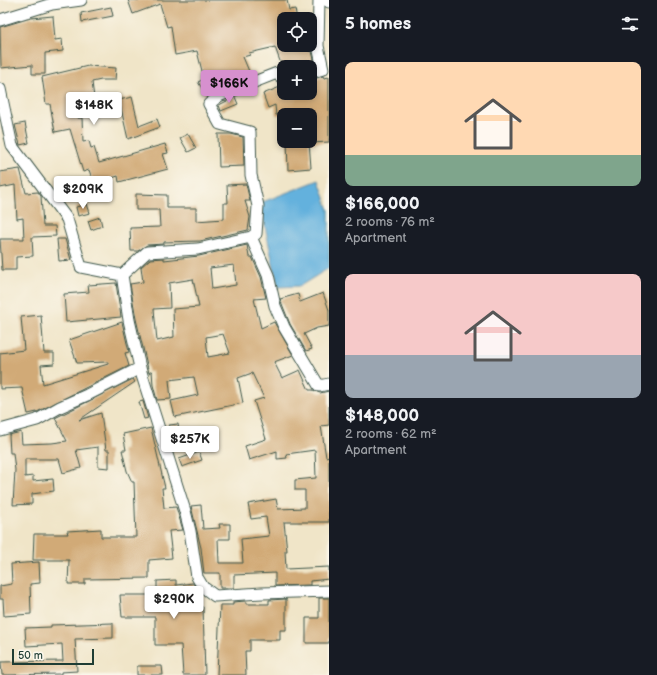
<!DOCTYPE html>
<html lang="en">
<head>
<meta charset="utf-8">
<style>
	body { margin:0; font-family:"Balsamiq Sans",sans-serif; background:#20242c; color:#f1f3f6; height:100vh; display:flex; flex-direction:column; font-size:15px; white-space:nowrap }
	* { box-sizing:border-box; margin:0 }
	p { font-size:13px; color:#9ea1a6 }
	.icon { flex:none; width:22px; height:22px; fill:none; stroke:currentColor; stroke-width:2; stroke-linecap:round; stroke-linejoin:round }
	.map { position:relative; flex:1; overflow:hidden }
	.sheet { display:flex; flex-direction:column; background:#171b24; width:328px }
	.sheet>* { flex:none }
	.fabs { position:absolute; left:277px; top:12px; display:grid; gap:8px }
	.fabs a { display:grid; place-items:center; width:40px; height:40px; border-radius:8px; background:#171b24; box-shadow:0 2px 6px #0003; font-size:20px }
	.scale { position:absolute; left:12px; bottom:10px; width:82px; box-sizing:border-box; padding-left:4px; border:2px solid #1f3d34; border-top:0; font-size:11px; line-height:14px; white-space:nowrap; color:#1f3d34; -webkit-text-stroke:3px #fbf7ec; paint-order:stroke }
	.price { position:absolute; translate:-50% -34px; padding:0 9px; border-radius:4px; background:#fff; color:#222; font-size:13px; line-height:26px; filter:drop-shadow(0 1px 2px #0008) }
	.price::after { content:''; position:absolute; left:50%; top:24px; width:12px; height:9px; margin-left:-6px; background:inherit; clip-path:polygon(0 0,100% 0,50% 100%) }
	.price.on { background:#d690ce; color:#111 }
	ul { padding:0; list-style:none }
	li { display:grid; align-content:center; gap:8px; height:212px; padding:0 16px }
	li span { display:grid; place-items:center; height:124px; border-radius:8px; color:#555 }
	li>.icon { margin-inline-start:auto }
	span .icon { width:72px; height:72px; fill:#fffc; stroke-width:1 }
	li b { font-size:17px }
	h2 { display:flex; justify-content:space-between; align-items:center; height:48px; padding:0 16px; font-size:17px }
	main { display:flex; flex:1; min-height:0 }
	.map>svg:first-child { display:block }
	.water { fill:#63b1dd; stroke:#417788 }
	.building { fill:#d1aa77; fill-rule:evenodd }
	.lines { fill:none; stroke-linecap:round; stroke-linejoin:round }
	.minor-casing { stroke:#3e564a; stroke-width:13 }
	.minor { stroke:#fff; stroke-width:11 }
</style>
</head>
<body>
<main>
<div class="map">
<svg width="329" height="675" viewBox="0 0 329 675">
	<rect width="100%" height="100%" fill="#fbf7ec"/>
	<filter id="ink" filterUnits="userSpaceOnUse"><feTurbulence type="fractalNoise" baseFrequency=".025" numOctaves="2"/><feDisplacementMap in="SourceGraphic" scale="8" xChannelSelector="R" yChannelSelector="G"/><feConvolveMatrix kernelMatrix="1 2 1 2 8 2 1 2 1" color-interpolation-filters="sRGB"/></filter>
	<filter id="wash" filterUnits="userSpaceOnUse"><feTurbulence type="fractalNoise" baseFrequency=".012" numOctaves="4" result="noise"/><feDisplacementMap in="SourceGraphic" scale="16" xChannelSelector="R" yChannelSelector="G"/><feGaussianBlur stdDeviation="0.9" result="paint"/><feColorMatrix in="noise" values="0 0 0 0 0 0 0 0 0 0 0 0 0 0 0 0 0 1.4 0 .05"/><feComposite in="paint" operator="in"/></filter>
	<g filter="url(#wash)">
		<rect width="100%" height="100%" fill="#f0e5c8"/>
		<path class="water" d="M319 180 329 210V268L300 286 278 287 260 203Z"/>
		<g id="blocks">
			<path class="building" d="M128 0H287L289 10 295 9 297 19H284V45H308L310 52 312 51 315 64 307 67H282L275 47 249 53 250 55 243 57 251 76 216 89 207 96 198 82 204 79 197 51 175 55 171 26 167 27 160 4 133 14Z
				M111 7 113 16 82 22 81 13Z
				M53 16 55 40 62 39 63 51 45 53V74H32V65L1 68 0 27 31 18Z
				M88 66 116 68 115 80H101L92 82 94 98 75 101 78 118H82L83 142 89 141 91 148 94 147 99 163 165 144 168 153 163 154 168 169 119 182 118 176 94 184 89 170 83 172 70 129 55 132 50 104H46L42 77Z
				M323 76 324 78 329 77V142L310 143V133H313L311 109 291 115H276L275 105 268 108 263 94 280 87 284 88V93H310V80Z
				M132 97 139 126 157 119 160 127 128 139 119 100Z
				M235 97 238 104 221 111 219 105Z
				M25 123 29 143 20 145 15 125Z
				M188 134 196 148 188 152 180 138Z
				M218 134H231L243 137 244 166 219 167Z
				M287 141H309L311 168 288 170Z
				M20 169 26 193 38 192 41 196 43 226H55L56 236 32 237 33 256 16 257V270H2L0 239H24L23 218 17 219 15 185 0 188V172Z
				M246 184 250 201H245L250 217 248 230 200 241 164 242V244L147 245 138 251H131L130 228 160 227 159 210H136V194L167 195V208H196V221L224 219V203H228L227 185Z
				M87 204 90 213 78 216 76 207Z
				M100 217 102 226 91 230 88 221Z
				M57 239H65L71 260 59 261Z
				M247 245 249 257H252L261 277 266 298 254 299 261 328 274 322 293 355 274 362 282 378 300 370 309 390H313L320 393 329 391V425L321 426 326 457 329 456V522H284L287 551H285L286 569 329 567V579L310 581V585L275 586V573L234 575V588H220V573H204L201 548 191 506 201 505 203 529 220 528 219 524H230V539H218L219 563H243L241 539 269 536 266 517 251 519 248 504 276 499 278 509 305 508V490H295V480L316 478 315 450 286 454 287 458 277 459V451L249 460 245 446 266 439 254 401 264 398 252 373 238 378 243 403 175 417 171 401 198 395 194 377 169 380 171 399 157 400 153 385 152 371 149 373 136 319 130 284 143 282 141 267 150 259 164 258V260L199 256ZM234 265 236 285 212 289 210 268ZM193 279 199 307 173 309 174 337 157 341 154 309 170 308 169 283ZM223 334 230 353 208 357 206 337Z
				M116 283 121 317 66 322 64 294 89 292 88 285Z
				M323 293 329 310V326L317 328 304 334 312 349 306 351 290 324 280 299 298 294 300 302Z
				M41 315 44 353H54V364L41 365 43 384 108 364V362L77 363 69 340 122 322 129 352 125 353 129 366 37 412 28 414 22 388 0 389V353L24 350 21 317Z
				M133 379 135 382 79 420 101 413 106 450H109V468L98 467V447L76 450 81 468 63 473 59 459H25V477L33 476V481L53 479 54 491 32 494V504L13 505 15 470 13 453H10L9 435 21 432 22 444 52 443 67 441 55 418Z
				M143 401 148 418 144 419 139 402Z
				M178 424 180 439 171 440 169 425Z
				M151 428 165 488H162L164 508 176 507 183 530 169 531 172 558 149 560V578L85 579V584H68L69 560H33L34 534H68L67 531 101 529V537H136L134 482H132L127 471 122 450H126L123 434Z
				M199 452 202 460 182 467 179 459Z
				M39 562 40 583 30 584 31 614 4 616 3 599H0V586L12 584 11 564Z
				M176 580V585L193 583 199 593 200 607H203L205 675H183L181 645H155V617H122L120 595H157V581Z
				M319 598H329V643H306V618H319Z
				M286 599V630H280V640H250V651H245L246 675H217L220 605H233V602L246 601V604H269V600Z
				M113 623V638L75 639 77 671 61 672V674L2 675 1 662 63 661 62 644 26 646 25 628 51 627V625Z
				M137 666H162L163 675H137Z"/>
		</g>
	</g>
	<g filter="url(#ink)">
		<use href="#blocks" fill-opacity="0" stroke="#3e564a" stroke-width="1"/>
		<g class="lines">
			<defs>
				<path id="minor" d="M327 0 329 2
					M0 20 52 4 81 0
					M310 73 323 69 318 46 319 0
					M284 81 277 73 219 96 209 104 220 124 250 132 251 175 258 206 256 234 251 237 268 275 275 306 284 327 319 386 329 384
					M0 89 12 146 67 219 81 267 122 275 129 320 141 372 185 511 190 531 197 577 203 587 215 596 262 593 329 591
					M122 275 147 252 198 249 251 237
					M0 430 37 420 60 407 87 395 138 369 141 372"/>
			</defs>
			<use href="#minor" class="minor-casing"/>
			<use href="#minor" class="minor"/>
		</g>
	</g>
</svg>
<div class="fabs">
<a><svg class="icon" aria-label="locate" viewBox="0 0 24 24"><circle cx="12" cy="12" r="6"/><path d="M12 2v4M12 18v4M2 12h4M18 12h4"/></svg></a>
<a>+</a>
<a>−</a>
</div>
<div class="scale">50 m</div>
<b class="price on" style="left:229px;top:104px">$166K</b>
<b class="price" style="left:94px;top:126px">$148K</b>
<b class="price" style="left:83px;top:210px">$209K</b>
<b class="price" style="left:190px;top:460px">$257K</b>
<b class="price" style="left:174px;top:620px">$290K</b>
</div>
<section class="sheet">
<h2>5 homes<svg class="icon" aria-label="filters" viewBox="0 0 24 24"><path d="M4 7h16M4 17h16"/><circle cx="9" cy="7" r="2"/><circle cx="15" cy="17" r="2"/></svg></h2>
<ul>
<li><span style="background:linear-gradient(#ffd9b3 75%,#7fa58c 0)"><svg class="icon" aria-label="home" viewBox="0 0 24 24"><path d="M3 11l9-7 9 7M6 9v11h12V9"/></svg></span><div><b>$166,000</b><p>2 rooms · 76 m²</p><p>Apartment</p></div></li>
<li><span style="background:linear-gradient(#f6c9c9 65%,#9aa5b1 0)"><svg class="icon" aria-label="home" viewBox="0 0 24 24"><path d="M3 11l9-7 9 7M6 9v11h12V9"/></svg></span><div><b>$148,000</b><p>2 rooms · 62 m²</p><p>Apartment</p></div></li>
</ul>
</section>
</main>
</body>
</html>
